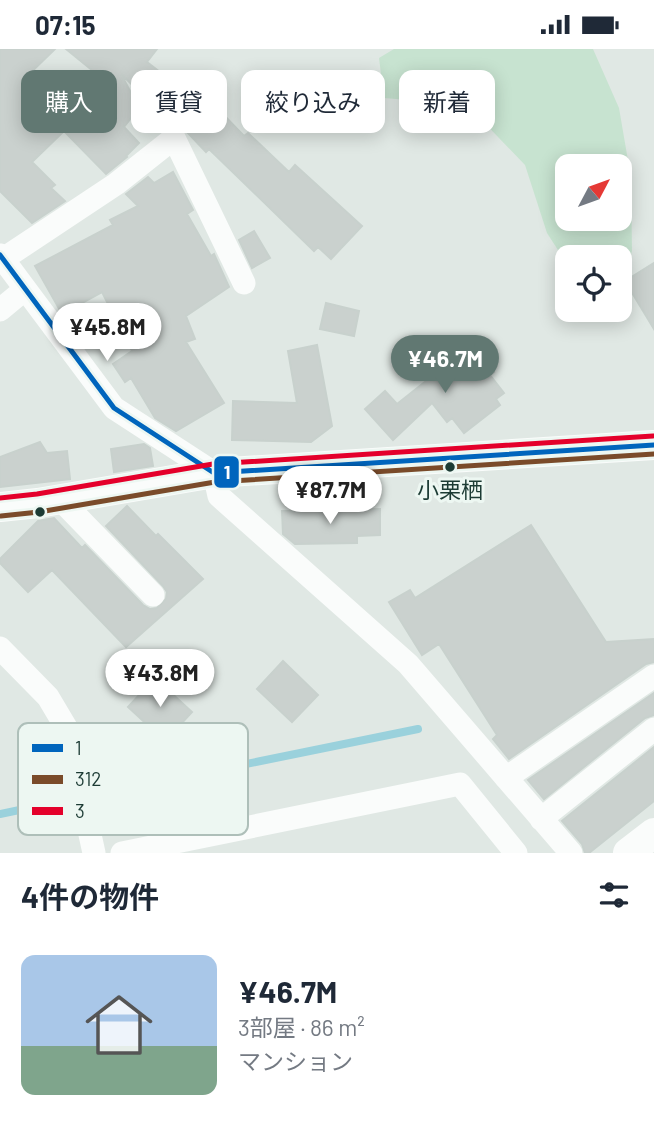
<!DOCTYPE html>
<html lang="ja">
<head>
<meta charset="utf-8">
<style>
	body { margin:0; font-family:Barlow,"Noto Sans JP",sans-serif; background:#f2f2f3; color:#1f2937; height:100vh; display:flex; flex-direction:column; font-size:26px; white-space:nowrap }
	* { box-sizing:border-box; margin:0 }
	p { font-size:23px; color:#747a83 }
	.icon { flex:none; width:38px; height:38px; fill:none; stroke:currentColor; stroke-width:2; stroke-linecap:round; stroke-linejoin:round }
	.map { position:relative; height:804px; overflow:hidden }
	.panel { display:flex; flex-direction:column; background:#fff; flex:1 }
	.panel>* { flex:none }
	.guide { position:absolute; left:21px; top:21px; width:612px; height:63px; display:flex; gap:14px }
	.needle { width:46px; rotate:49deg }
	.buttons { position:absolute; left:555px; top:105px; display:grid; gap:14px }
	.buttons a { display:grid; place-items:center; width:77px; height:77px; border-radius:14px; background:#fff; box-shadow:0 4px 18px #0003; font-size:35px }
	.price { position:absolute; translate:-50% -60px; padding:0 16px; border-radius:24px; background:#fff; color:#222; font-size:23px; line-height:46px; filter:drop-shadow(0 2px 4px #0008) }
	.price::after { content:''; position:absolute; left:50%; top:42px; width:21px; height:16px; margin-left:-10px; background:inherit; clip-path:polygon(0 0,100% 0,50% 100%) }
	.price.active { background:#617872; color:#fff }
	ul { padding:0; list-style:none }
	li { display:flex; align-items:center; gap:21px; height:175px; padding:0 21px }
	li+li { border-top:2px solid #e0e1e3 }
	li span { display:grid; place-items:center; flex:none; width:196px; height:140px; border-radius:14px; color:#555 }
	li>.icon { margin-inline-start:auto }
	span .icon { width:84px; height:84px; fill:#fffc; stroke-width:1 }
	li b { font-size:30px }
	h2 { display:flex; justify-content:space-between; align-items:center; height:84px; padding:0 21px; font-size:30px }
	.chip { padding:0 24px; border-radius:14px; background:#fff; box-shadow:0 4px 18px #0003; font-size:24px; line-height:63px }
	.chip.active { background:#617872; color:#fff }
	.status { display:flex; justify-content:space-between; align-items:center; height:49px; padding:0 35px; background:#fff; direction:ltr }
	.status svg { height:19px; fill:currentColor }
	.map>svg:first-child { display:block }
	.green { fill:#c7e3d0; fill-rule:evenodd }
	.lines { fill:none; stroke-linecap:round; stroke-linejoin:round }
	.stream { stroke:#9ad1dc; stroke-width:8 }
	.building { fill:#cad1ce; stroke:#c8d1cd; stroke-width:2 }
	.minor { stroke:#fafcfb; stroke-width:23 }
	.tertiary { stroke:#fafcfb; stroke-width:30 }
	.bus-1-casing { stroke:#edf7f2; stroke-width:10 }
	.bus-2-casing { stroke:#edf7f2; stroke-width:10 }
	.bus-3-casing { stroke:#edf7f2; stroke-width:10 }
	.bus-1 { stroke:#0065bd; stroke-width:5 }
	.bus-2 { stroke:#7a4b2a; stroke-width:5 }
	.bus-3 { stroke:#e4002b; stroke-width:5 }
	.bus-dot { fill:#1c3b34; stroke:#edf7f2; stroke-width:2.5 }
	.labels { text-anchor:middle; stroke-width:6; stroke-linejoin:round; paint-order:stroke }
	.bus-label { font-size:22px; fill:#1c3b34; stroke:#edf7f2 }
	.key { fill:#edf7f2; stroke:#aebfb9; stroke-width:2 }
	.key-label { font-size:19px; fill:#1c3b34 }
	.line-badge { stroke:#edf7f2; stroke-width:2.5 }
	.badge-label { font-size:19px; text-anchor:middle; font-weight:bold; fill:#fff }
</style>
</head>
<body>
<div class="status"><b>07:15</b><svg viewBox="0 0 49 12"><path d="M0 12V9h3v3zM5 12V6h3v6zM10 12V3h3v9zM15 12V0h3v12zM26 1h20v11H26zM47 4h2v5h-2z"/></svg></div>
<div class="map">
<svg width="654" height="804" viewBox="0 0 654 804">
	<rect width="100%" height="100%" fill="#e0e8e4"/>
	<path class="green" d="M394 0H593L619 59 631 129 632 202 622 236 620 237V208H567V215L547 184 525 116 476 65 443 54 384 49 379 9ZM567 117H620V170H567Z"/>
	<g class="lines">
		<path class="stream" d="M94 746 418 680
			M0 765 67 751"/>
	</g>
	<path class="building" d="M0 0H55L21 33 57 70 98 26 66 0H157L147 13 165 27 147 50 121 25 139 59 124 78 139 94 126 107 127 108 106 125 64 82 32 113 55 136 51 139 65 152 32 174 0 142Z
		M216 58 244 87 248 84 289 123 295 116 362 177 331 210 318 198 314 202 209 100 206 103 188 84Z
		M173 123 193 161 187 165 211 207 214 205 229 238 186 267 195 290 186 293 224 354 176 382 155 369 131 329 125 333 113 315 132 302 102 243 62 265 35 217 113 176 110 171 138 157 126 145 148 128 154 134Z
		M254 182 270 209 252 219 239 191Z
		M654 214V280L625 232Z
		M326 254 359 262 354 287 320 280Z
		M470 292 494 323 490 326 504 344 496 350 500 356 464 384 452 369 447 373 432 354 393 391 365 360 385 342 397 355 450 313 448 309Z
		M317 296 332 377 311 393 232 391 233 352 297 354 288 302Z
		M40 393 47 404 67 402 70 430 0 438V408Z
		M144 395 150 399 153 417 114 423 111 400Z
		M127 457 156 487 158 485 203 530 126 598 52 521 28 543 0 514V510L38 472 54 469 82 499 85 496 143 556 150 560 157 559 166 550 167 543 163 537 106 477Z
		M380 460V486L357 487V494L295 495 283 485 282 462Z
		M531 476 606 593 654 590V613L646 615 509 710 493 690 497 686 439 595 422 606 389 553 410 541 415 549Z
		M283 612 318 646 292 673 257 640Z
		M155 629 192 663 165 692 128 658Z
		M654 644V666L645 669 544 750 528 731Z
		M654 698V752L589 804H585L582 795 562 772Z"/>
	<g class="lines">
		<path class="minor" d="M0 206 114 359 214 424 219 447 408 615 571 804
			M3 210 116 135 174 89 244 234
			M0 261 24 241
			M60 450 153 546
			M0 599 48 648 67 680 94 804
			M506 729 654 627
			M541 770 654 680
			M122 804 460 735 516 804"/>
		<path class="tertiary" d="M0 458 38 454 214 424 654 396
			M628 804 654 784"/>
		<defs>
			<path id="bus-1" d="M0 206 114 359 214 424 654 396"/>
			<path id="bus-2" d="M1 467 39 463 215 433 654 405"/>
			<path id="bus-3" d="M0 449 37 445 213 415 653 387"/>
		</defs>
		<use href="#bus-1" class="bus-1-casing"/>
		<use href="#bus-2" class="bus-2-casing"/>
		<use href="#bus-3" class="bus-3-casing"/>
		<use href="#bus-1" class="bus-1"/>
		<use href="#bus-2" class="bus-2"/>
		<use href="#bus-3" class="bus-3"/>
	</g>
	<g class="bus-dot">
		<circle cx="450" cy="418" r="6"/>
		<circle cx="40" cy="463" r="6"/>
	</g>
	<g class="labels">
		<g class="bus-label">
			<text x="450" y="449">小栗栖</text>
		</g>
	</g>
	<rect x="18" y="674" width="230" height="112" rx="10" class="key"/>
	<rect x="32" y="695" width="31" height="8" fill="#0065bd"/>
	<rect x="32" y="726" width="31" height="9" fill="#7a4b2a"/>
	<rect x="32" y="758" width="31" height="8" fill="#e4002b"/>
	<g class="key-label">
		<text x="75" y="706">1</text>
		<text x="75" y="737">312</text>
		<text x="75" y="769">3</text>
	</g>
	<rect class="line-badge" x="213" y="406" width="27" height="34" rx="7" fill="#0065bd"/>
	<g class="badge-label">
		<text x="227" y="430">1</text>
	</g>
</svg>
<div class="buttons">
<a><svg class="needle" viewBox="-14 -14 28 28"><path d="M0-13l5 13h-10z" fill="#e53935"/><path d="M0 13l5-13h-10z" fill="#747a83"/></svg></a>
<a><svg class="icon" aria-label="locate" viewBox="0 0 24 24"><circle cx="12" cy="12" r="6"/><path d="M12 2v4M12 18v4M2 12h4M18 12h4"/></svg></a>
</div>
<b class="price" style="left:107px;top:314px">¥45.8M</b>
<b class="price active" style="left:445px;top:346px">¥46.7M</b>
<b class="price" style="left:330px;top:477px">¥87.7M</b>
<b class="price" style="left:160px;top:660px">¥43.8M</b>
<div class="guide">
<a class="chip active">購入</a>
<a class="chip">賃貸</a>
<a class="chip">絞り込み</a>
<a class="chip">新着</a>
</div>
</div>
<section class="panel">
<h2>4件の物件<svg class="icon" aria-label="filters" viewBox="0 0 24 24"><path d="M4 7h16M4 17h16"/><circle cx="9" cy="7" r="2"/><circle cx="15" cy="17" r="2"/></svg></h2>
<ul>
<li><span style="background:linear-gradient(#a9c7e8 65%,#7fa58c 0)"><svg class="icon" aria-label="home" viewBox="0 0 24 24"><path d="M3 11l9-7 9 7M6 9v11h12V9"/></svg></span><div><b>¥46.7M</b><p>3部屋 · 86 m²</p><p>マンション</p></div></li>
</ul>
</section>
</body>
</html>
